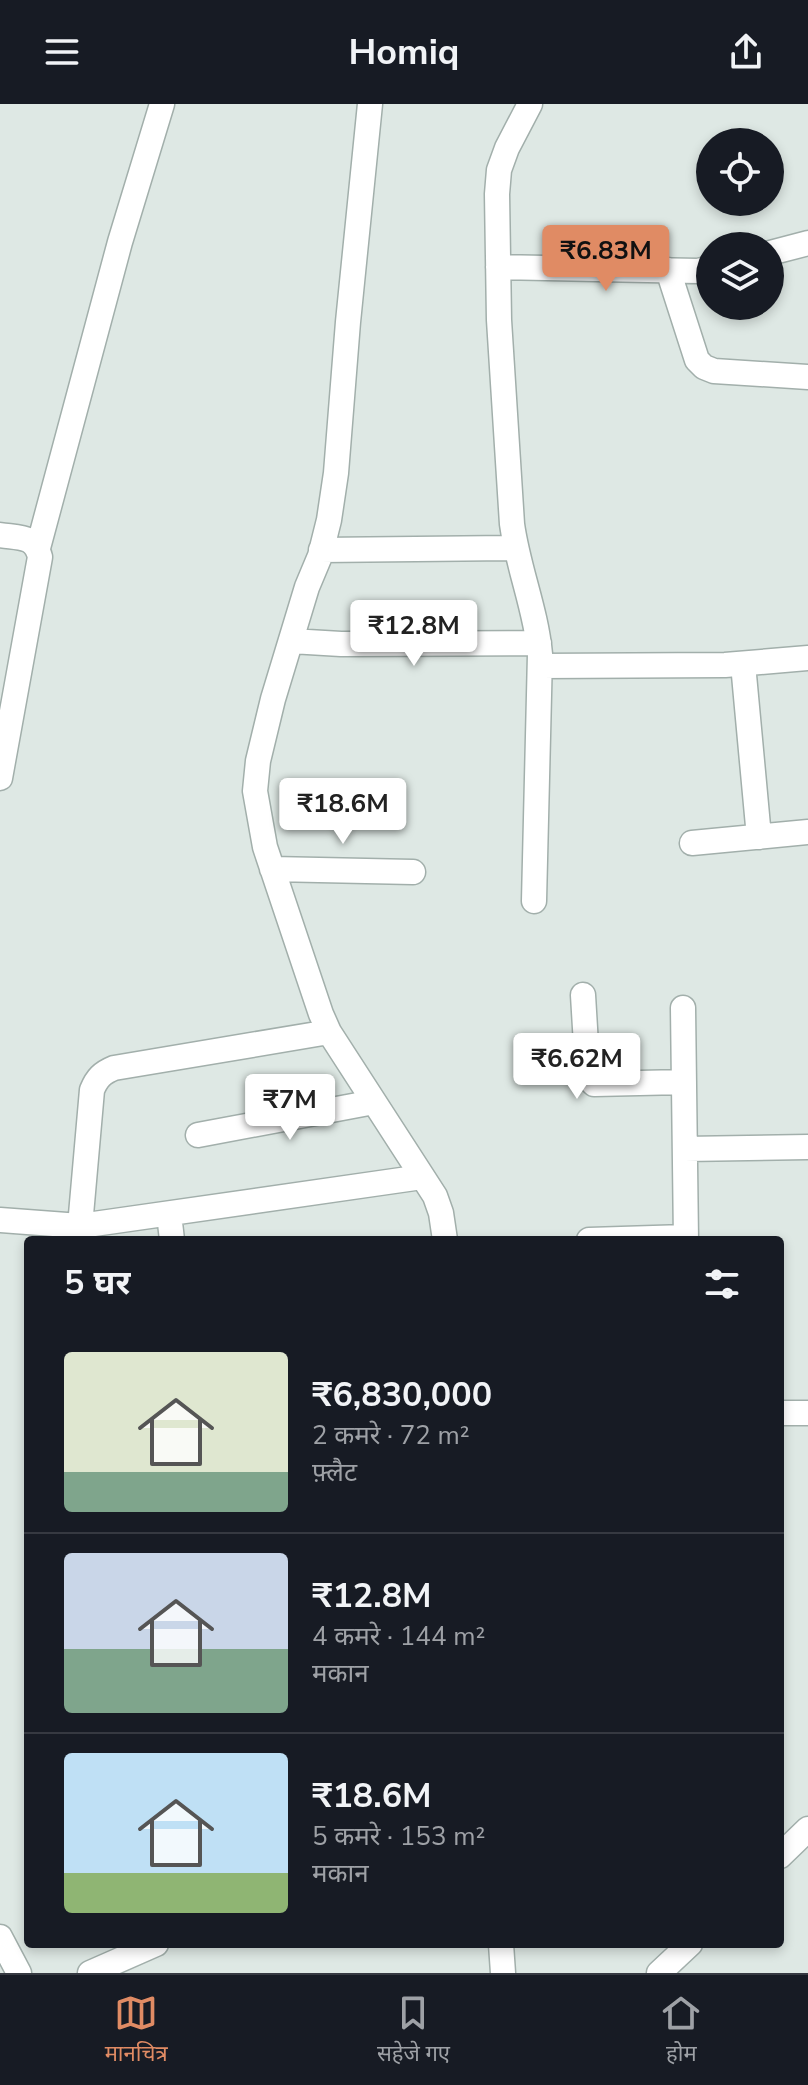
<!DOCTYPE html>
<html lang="hi">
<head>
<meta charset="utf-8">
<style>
	body { margin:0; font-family:"Nunito Sans","Noto Sans Devanagari",sans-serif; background:#242831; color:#f1f3f6; height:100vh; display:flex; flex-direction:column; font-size:30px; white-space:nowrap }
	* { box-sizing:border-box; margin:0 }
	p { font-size:26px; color:#9ea1a6 }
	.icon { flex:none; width:44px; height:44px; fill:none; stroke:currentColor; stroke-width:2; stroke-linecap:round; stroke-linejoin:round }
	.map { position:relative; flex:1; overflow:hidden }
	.sheet { position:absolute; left:24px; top:1132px; width:760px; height:712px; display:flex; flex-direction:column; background:#171b24; border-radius:8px; box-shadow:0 4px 12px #0003 }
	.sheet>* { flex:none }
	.buttons { position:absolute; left:696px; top:24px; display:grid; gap:16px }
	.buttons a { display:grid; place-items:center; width:88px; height:88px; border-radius:50%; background:#171b24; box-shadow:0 4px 12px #0003; font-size:40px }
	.price { position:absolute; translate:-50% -68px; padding:0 18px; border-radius:8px; background:#fff; color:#222; font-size:26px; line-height:52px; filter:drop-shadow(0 2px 4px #0008) }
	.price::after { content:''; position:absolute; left:50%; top:48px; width:24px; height:18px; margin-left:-12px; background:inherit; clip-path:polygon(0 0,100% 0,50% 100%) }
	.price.current { background:#e08b64; color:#111 }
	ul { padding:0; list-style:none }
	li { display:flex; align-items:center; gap:24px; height:200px; padding:0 40px }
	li+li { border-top:2px solid #363941 }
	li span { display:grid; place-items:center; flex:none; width:224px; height:160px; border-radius:8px; color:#555 }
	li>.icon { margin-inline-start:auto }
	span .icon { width:96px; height:96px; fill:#fffc; stroke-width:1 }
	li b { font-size:34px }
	h2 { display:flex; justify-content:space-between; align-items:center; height:96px; padding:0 40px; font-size:34px }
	header { display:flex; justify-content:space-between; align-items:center; height:104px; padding:0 40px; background:#171b24; font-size:36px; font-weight:700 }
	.dock { display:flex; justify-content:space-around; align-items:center; height:112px; border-top:2px solid #363941; background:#171b24; font-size:22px; color:#9ea1a6 }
	.dock a { display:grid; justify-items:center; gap:4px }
	.dock .current { color:#e08b64 }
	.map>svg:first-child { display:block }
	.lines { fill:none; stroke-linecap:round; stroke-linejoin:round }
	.minor-casing { stroke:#a2afab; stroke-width:27 }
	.minor { stroke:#fff; stroke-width:24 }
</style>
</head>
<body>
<header><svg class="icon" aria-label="menu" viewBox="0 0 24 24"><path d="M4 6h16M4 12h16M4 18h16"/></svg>Homiq<svg class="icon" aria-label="share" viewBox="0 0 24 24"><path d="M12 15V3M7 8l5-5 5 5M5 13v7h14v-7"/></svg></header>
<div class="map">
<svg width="808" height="1869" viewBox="0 0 808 1869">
	<rect width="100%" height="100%" fill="#dee8e4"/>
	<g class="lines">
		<defs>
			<path id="minor" d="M370 0 348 218 336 369 329 416 320 452 307 483 273 595 258 657 255 687 265 743 321 910 329 928 435 1092 441 1109 445 1136
				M530 0 507 44 499 66 497 90 499 216 512 420C518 464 536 506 540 550L534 797
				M770 149 808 139
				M498 163 698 167 710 164
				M668 166 697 256 704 263 714 267 808 273
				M0 431C19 434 35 431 40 453L0 674
				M38 444 120 138 162 0
				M321 446 515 444
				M291 537 341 540 539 539
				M743 560 759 733
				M540 562 725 561 808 554
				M692 739 808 728
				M272 765 413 768
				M583 891 588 974 594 980 684 978
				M683 904 686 1136
				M198 1031 374 998
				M685 1045 808 1043
				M169 1110 172 1136
				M0 1116 80 1122 422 1073
				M80 1122 92 986C97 974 102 969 114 964L329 928
				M589 1136 686 1133
				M780 1309H808
				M780 1752 808 1725
				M0 1833 19 1869
				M501 1840 503 1869
				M90 1869 156 1840
				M659 1869 690 1840"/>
		</defs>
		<use href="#minor" class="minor-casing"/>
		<use href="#minor" class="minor"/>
	</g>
</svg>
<div class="buttons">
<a><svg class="icon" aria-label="locate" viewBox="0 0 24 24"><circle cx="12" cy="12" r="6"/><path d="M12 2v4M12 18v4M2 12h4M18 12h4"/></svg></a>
<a><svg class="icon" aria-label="layers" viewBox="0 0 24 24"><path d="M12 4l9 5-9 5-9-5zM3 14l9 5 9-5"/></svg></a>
</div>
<b class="price current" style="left:606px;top:189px">₹6.83M</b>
<b class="price" style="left:414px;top:564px">₹12.8M</b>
<b class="price" style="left:343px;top:742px">₹18.6M</b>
<b class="price" style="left:577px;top:997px">₹6.62M</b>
<b class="price" style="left:290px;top:1038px">₹7M</b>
<section class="sheet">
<h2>5 घर<svg class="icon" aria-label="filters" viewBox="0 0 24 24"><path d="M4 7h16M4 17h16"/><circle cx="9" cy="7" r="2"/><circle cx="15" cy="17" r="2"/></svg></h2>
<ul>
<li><span style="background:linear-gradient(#dfe7d0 75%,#7fa58c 0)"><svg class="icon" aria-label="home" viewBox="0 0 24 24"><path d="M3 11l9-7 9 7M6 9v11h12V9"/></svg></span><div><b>₹6,830,000</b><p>2 कमरे · 72 m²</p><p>फ़्लैट</p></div></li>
<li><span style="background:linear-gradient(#c9d6e8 60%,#7fa58c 0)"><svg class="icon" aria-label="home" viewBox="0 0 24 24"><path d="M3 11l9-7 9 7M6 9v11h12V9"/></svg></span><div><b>₹12.8M</b><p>4 कमरे · 144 m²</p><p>मकान</p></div></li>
<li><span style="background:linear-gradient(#bfe0f5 75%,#8fb573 0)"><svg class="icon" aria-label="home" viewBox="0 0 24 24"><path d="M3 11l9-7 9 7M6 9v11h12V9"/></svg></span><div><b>₹18.6M</b><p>5 कमरे · 153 m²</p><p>मकान</p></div></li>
</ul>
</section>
</div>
<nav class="dock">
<a class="current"><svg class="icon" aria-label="map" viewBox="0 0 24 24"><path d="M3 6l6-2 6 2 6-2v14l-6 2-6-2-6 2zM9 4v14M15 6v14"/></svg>मानचित्र</a>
<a><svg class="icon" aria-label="saved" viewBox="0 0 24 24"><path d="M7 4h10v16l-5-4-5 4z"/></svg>सहेजे गए</a>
<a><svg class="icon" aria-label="home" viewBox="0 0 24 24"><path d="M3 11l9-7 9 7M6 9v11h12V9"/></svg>होम</a>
</nav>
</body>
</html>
